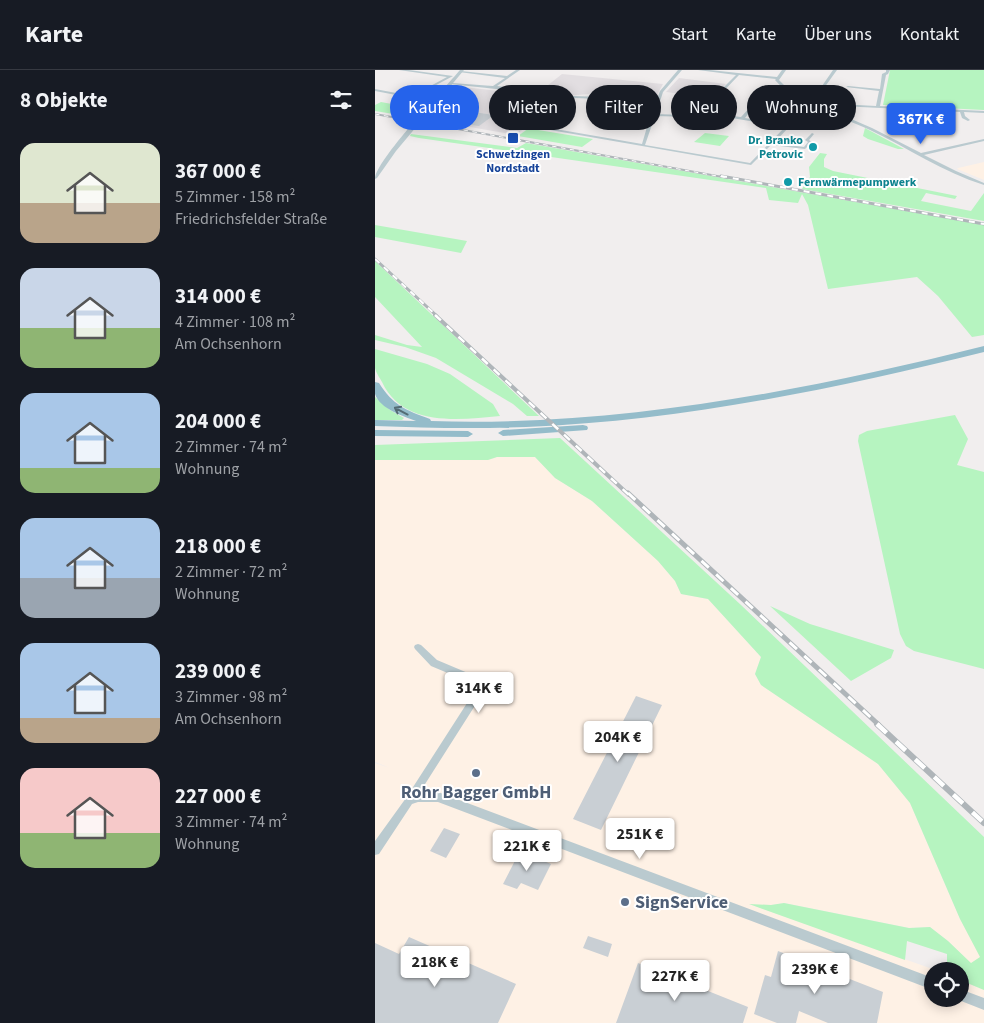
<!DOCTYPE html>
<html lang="de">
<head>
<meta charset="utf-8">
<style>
	body { margin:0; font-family:"Source Sans 3",sans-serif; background:#20242c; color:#f1f3f6; height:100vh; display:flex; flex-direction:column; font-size:19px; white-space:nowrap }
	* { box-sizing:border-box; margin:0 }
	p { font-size:16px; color:#9ea1a6 }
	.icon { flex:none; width:28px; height:28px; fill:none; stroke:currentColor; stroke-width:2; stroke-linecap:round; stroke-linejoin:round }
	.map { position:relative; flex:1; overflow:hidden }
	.panel { display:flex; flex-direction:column; background:#171b24; width:375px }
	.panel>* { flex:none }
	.top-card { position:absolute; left:15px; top:15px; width:475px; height:45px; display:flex; gap:10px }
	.tools { position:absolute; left:549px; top:892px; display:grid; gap:10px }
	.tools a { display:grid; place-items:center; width:45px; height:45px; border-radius:50%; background:#171b24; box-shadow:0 2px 12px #0003; font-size:25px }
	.price { position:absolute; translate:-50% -42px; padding:0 11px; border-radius:5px; background:#fff; color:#222; font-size:16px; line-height:32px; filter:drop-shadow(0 1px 2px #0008) }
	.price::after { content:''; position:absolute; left:50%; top:30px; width:15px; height:11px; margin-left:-8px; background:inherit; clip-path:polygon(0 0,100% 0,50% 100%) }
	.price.on { background:#2563eb; color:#fff }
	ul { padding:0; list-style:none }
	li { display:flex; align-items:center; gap:15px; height:125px; padding:0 20px }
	li span { display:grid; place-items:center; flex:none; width:140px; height:100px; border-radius:15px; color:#555 }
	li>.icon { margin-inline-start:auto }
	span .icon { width:60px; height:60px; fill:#fffc; stroke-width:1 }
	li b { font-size:21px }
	h2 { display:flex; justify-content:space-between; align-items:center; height:60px; padding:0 20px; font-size:21px }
	.tag { padding:0 18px; border-radius:22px; background:#171b24; box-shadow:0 2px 12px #0003; font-size:18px; line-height:45px }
	.tag.on { background:#2563eb; color:#fff }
	header { display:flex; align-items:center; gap:30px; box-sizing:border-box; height:70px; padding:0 25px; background:#171b24; border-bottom:1px solid #363941 }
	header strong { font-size:24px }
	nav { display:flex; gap:28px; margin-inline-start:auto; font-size:18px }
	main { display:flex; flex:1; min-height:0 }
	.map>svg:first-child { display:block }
	.commercial { fill:#fef1e5 }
	.education { fill:#e2dee1 }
	.green { fill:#b6f4c0 }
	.building { fill:#c9cfd4 }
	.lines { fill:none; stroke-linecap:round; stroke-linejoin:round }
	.minor { fill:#bacacf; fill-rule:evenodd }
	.tertiary { fill:#bacacf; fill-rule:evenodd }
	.trunk { fill:#94bcca; fill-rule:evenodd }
	.rail-far4-casing { stroke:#afb5b9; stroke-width:2 }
	.rail-far3-casing { stroke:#afb5b9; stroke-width:3 }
	.rail-far2-casing { stroke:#afb5b9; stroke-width:4 }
	.rail-far1-casing { stroke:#afb5b9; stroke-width:5 }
	.rail-casing { stroke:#afb5b9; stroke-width:6 }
	.rail-far4 { stroke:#fff; stroke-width:1; stroke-dasharray:4.5; stroke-linecap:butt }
	.rail-far3 { stroke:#fff; stroke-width:2; stroke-dasharray:6; stroke-linecap:butt }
	.rail-far2 { stroke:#fff; stroke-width:2.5; stroke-dasharray:8; stroke-linecap:butt }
	.rail-far1 { stroke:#fff; stroke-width:3; stroke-dasharray:10; stroke-linecap:butt }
	.rail { stroke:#fff; stroke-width:4.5; stroke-dasharray:13; stroke-linecap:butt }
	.oneway { stroke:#546c74 }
	.transit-dot { fill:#1a4fb4; stroke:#fff; stroke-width:2 }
	.culture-dot { fill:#0f9aa8; stroke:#fff; stroke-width:2 }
	.service-dot { fill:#5c6f8a; stroke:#fff; stroke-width:2 }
	.labels { text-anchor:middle; stroke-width:4; stroke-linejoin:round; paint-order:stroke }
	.far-culture-label { font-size:12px; font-weight:bold; fill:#0d838f; stroke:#fff; text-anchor:end }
	.far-transit-label { font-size:12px; font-weight:bold; fill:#164399; stroke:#fff }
	.near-service-label { font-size:18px; font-weight:bold; fill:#4e5e75; stroke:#fff }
</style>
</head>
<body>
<header>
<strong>Karte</strong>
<nav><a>Start</a><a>Karte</a><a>Über uns</a><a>Kontakt</a></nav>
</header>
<main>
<section class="panel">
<h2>8 Objekte<svg class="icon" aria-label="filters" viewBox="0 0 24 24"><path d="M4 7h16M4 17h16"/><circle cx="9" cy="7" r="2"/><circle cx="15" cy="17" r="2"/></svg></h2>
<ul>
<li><span style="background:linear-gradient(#dfe7d0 60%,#b9a48a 0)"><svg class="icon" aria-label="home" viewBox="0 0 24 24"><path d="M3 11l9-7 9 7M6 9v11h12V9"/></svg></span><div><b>367 000 €</b><p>5 Zimmer · 158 m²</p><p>Friedrichsfelder Straße</p></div></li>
<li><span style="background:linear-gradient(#c9d6e8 60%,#8fb573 0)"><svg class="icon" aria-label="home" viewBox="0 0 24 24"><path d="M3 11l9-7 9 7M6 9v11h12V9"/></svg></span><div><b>314 000 €</b><p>4 Zimmer · 108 m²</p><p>Am Ochsenhorn</p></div></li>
<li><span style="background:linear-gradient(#a9c7e8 75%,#8fb573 0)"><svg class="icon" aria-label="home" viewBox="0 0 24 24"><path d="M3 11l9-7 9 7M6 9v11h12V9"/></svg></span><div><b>204 000 €</b><p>2 Zimmer · 74 m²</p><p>Wohnung</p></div></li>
<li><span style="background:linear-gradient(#a9c7e8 60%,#9aa5b1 0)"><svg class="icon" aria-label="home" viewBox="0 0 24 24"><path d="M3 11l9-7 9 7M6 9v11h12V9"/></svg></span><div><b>218 000 €</b><p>2 Zimmer · 72 m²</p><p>Wohnung</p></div></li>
<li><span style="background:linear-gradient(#a9c7e8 75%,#b9a48a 0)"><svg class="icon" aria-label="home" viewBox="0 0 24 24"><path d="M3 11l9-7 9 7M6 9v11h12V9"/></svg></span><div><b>239 000 €</b><p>3 Zimmer · 98 m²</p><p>Am Ochsenhorn</p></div></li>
<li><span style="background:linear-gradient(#f6c9c9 65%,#8fb573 0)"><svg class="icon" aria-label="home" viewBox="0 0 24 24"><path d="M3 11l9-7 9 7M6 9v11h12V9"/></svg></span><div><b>227 000 €</b><p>3 Zimmer · 74 m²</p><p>Wohnung</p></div></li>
</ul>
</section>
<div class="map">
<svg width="609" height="953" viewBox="0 0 609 953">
	<rect width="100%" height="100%" fill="#f1eeee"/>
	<path class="commercial" d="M609 92V110L582 99 583 98Z
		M122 387H160L180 408 217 431 283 491 300 511 306 524 333 529 386 587 380 604 386 615 503 694 535 733 585 849 606 887 596 894 573 871 555 857 534 858 409 833 396 835H377L563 901H558V929H585V910L609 920V953H0V693L15 698 0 692V390H112Z"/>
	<path class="education" d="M187 4 288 14 281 27 238 26 245 19 223 17 214 24 190 26 163 23Z
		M304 8 351 14 338 28 291 22Z
		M88 17 187 28 141 65 50 49 66 34 73 33Z"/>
	<path class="green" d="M515 0H609V40L508 35Z
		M6 32 49 40 43 48 0 41V35Z
		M154 58 157 59 218 69 207 77 143 66Z
		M490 58 529 79H523L493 69 488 66Z
		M330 63 354 66 345 76 319 72Z
		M36 64 142 78 151 73 609 155V265L597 267 563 226 542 207 453 219 433 135 427 124 423 133 394 130 391 118 44 68 35 66Z
		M445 83 452 84 449 89V97L458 101 582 126 580 129 551 123 546 131 596 141 609 123V151L427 119 435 107 434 97Z
		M0 155 92 171 86 183 0 167Z
		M0 191 164 346H152L138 334 61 288 30 277 0 270V265L32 275 47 277 0 227Z
		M0 279 52 294 75 304 118 334 125 346C83 350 28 357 7 312 5 308 1 303 0 298 0 292 0 285 0 279Z
		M0 327 15 340 29 348 27 350H0Z
		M580 345 593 369 582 395 609 402V599L539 581 531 576 525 564 483 371 484 365 492 361Z
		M185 368 366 535 609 767V920L585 910V901H572V884L532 871 530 890 374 834 396 835 409 833 534 858 555 857 573 871 596 893 605 887 585 849 535 733 503 694 386 615 380 604 386 587 333 529 306 524 300 511 283 491 217 431 180 408 160 387H122L113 390H0V375Z
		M395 536 435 554 519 580 516 588 476 611Z"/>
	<path class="building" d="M70 37 84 38 73 46 58 44Z
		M89 41 105 43 119 45 104 56 73 52Z
		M261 626 287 635 226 760 198 749Z
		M69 758 85 764 71 788 55 781Z
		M145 781 176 794 163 820 146 813 142 819 128 814Z
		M213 866 237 874 233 887 208 878Z
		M34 867 141 914 123 953H0V873L24 884Z
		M403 881 508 922 502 953H453L424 941 421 953H402L379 944 390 905 396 907Z
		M263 893 373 937 368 953H241Z"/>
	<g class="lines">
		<path class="minor" d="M24 0H34L78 6 37 28 0 21V19L37 26 72 7Z
			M141 0H145L122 16 158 21 159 23 75 14 77 13 118 16 130 8 84 2 86 1 132 6Z
			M303 0H307L288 22 281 44 308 45 326 26 327 28 312 45 357 46 366 47 379 33 381 34 370 48 412 55H440L442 56 440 57H414L399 73 429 77 433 72 430 70 437 63 439 64 434 70 437 72 430 79 396 75 376 95 158 57 191 28 199 26 282 29 285 21ZM199 28 281 31 273 55 232 48 239 43 238 41 227 49 272 57 267 74 163 56 193 30ZM280 46 357 48 410 57 375 93 270 75Z
			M323 0H335L402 7 407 0H411L404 10 409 15 417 21 447 16 458 0H462L449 18 419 23 446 36 497 58 546 83 609 69V71L549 85 581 101 609 113V115C568 102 533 78 495 60 467 47 420 34 400 10L401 9 364 5 340 30H338V28L361 5Z
			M511 0H515L513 4 511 5 505 36 609 41V43L589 42 590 46 595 50 593 51 587 48 585 42 550 40 553 50 560 53 559 55 550 52 546 40 445 35 443 34 445 33 501 36 504 21 471 17 473 16 505 19 507 4 511 2Z
			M43 574 46 575 62 590 100 606 106 618 101 634 45 722H63L558 908V920L63 732H43L37 734 4 784 0 785V771L31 728 94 630 98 618 94 612 56 596 40 579 39 577 40 575Z
			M585 919 609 928V940L581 929H585Z"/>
		<path class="tertiary" d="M85 0H89L21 81 2 108 0 109C0 91 70 18 85 0Z"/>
		<path class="trunk" d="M609 276V282C459 319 306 351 151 357 101 359 50 358 0 356V350L41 351C28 346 5 339 0 324 0 321 0 315 0 312L4 313C18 335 30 340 55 349L56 351C243 357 429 321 609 276Z
			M208 355 212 356 213 358 212 360 128 366 123 363 128 360Z
			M0 360 93 361 98 364 93 367 0 366Z"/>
		<defs>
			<path id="rail-far4" d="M0 44 353 108"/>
			<path id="rail-far3" d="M346 106 609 154
				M0 189 62 246"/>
			<path id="rail-far2" d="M60 245 254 425"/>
			<path id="rail-far1" d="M253 423 504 655"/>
			<path id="rail" d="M502 654 609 753"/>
		</defs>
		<use href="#rail-far4" class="rail-far4-casing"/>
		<use href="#rail-far3" class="rail-far3-casing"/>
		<use href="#rail-far2" class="rail-far2-casing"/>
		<use href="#rail-far1" class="rail-far1-casing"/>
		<use href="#rail" class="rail-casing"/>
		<use href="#rail-far4" class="rail-far4"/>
		<use href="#rail-far3" class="rail-far3"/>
		<use href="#rail-far2" class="rail-far2"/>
		<use href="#rail-far1" class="rail-far1"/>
		<use href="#rail" class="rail"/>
	</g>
	<defs><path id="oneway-shaft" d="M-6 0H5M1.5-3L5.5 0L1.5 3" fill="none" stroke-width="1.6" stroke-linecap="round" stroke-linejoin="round" transform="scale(1.25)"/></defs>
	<use class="oneway" href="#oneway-shaft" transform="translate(26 341) rotate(-152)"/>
	<rect class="transit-dot" x="132" y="62" width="12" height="12" rx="2.5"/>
	<g class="culture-dot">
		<circle cx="438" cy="77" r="5"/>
		<circle cx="413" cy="112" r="5"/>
	</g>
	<g class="service-dot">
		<circle cx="101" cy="703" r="5"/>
		<circle cx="250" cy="832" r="5"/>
	</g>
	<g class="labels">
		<g class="far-culture-label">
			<text x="428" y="74">Dr. Branko<tspan x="428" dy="14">Petrovic</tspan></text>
			<text x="423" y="116" text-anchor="start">Fernwärmepumpwerk</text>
		</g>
		<g class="far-transit-label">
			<text x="138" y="88">Schwetzingen<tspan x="138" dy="14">Nordstadt</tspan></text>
		</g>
		<g class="near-service-label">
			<text x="101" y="728">Rohr Bagger GmbH</text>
			<text x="260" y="838" text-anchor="start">SignService</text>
		</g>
	</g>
</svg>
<div class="tools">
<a><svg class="icon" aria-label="locate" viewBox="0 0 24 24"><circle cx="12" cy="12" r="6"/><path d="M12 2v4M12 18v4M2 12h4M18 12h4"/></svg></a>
</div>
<b class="price on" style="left:546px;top:75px">367K €</b>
<b class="price" style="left:104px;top:644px">314K €</b>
<b class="price" style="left:243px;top:693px">204K €</b>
<b class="price" style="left:265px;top:790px">251K €</b>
<b class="price" style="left:152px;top:802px">221K €</b>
<b class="price" style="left:60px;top:918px">218K €</b>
<b class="price" style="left:440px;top:925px">239K €</b>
<b class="price" style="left:300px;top:932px">227K €</b>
<div class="top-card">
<a class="tag on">Kaufen</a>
<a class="tag">Mieten</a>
<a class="tag">Filter</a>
<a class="tag">Neu</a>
<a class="tag">Wohnung</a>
</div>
</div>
</main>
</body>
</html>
